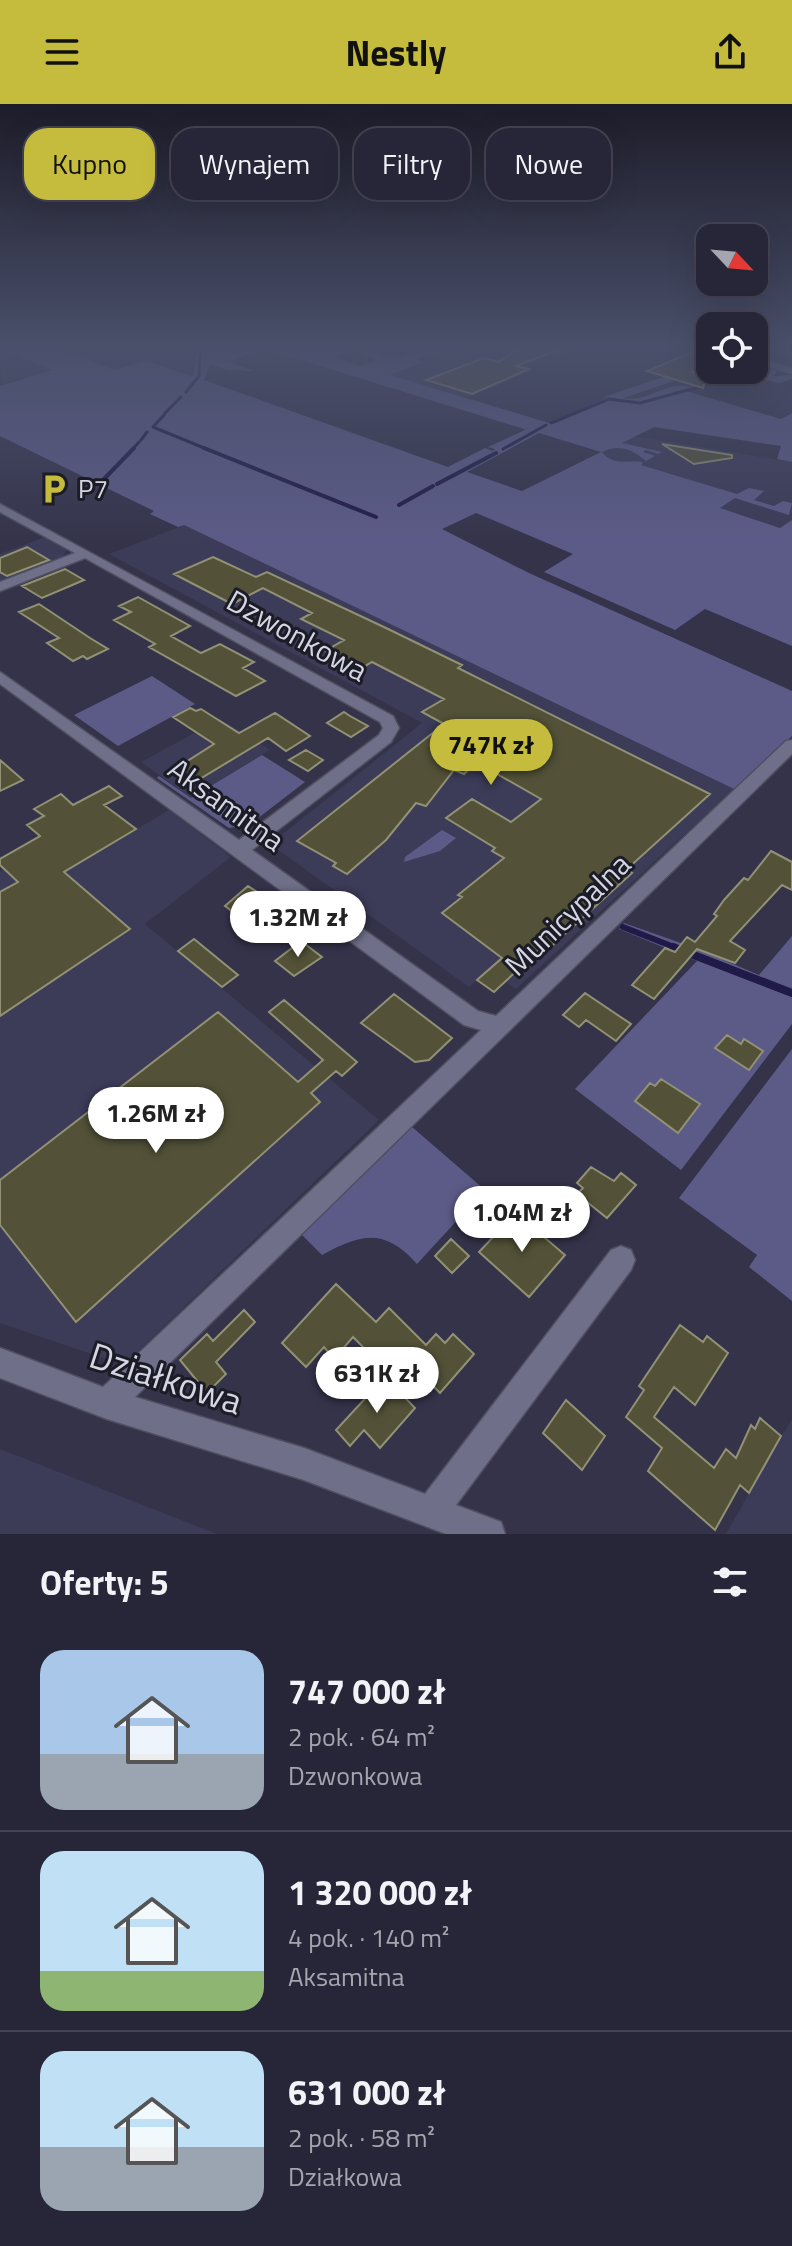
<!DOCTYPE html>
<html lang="pl">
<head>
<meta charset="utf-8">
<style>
	body { margin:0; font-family:"Titillium Web",sans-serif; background:#2f2e40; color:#f1f3f6; height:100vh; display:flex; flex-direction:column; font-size:30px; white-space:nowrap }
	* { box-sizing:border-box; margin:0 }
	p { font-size:26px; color:#a4a5ae }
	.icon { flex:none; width:44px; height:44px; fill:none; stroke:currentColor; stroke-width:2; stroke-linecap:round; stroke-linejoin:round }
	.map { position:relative; height:1430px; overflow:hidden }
	.panel { display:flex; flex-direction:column; background:#272638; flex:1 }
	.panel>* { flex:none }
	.guide { position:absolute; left:24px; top:24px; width:744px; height:72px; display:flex; gap:16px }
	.needle { width:52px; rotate:116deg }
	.buttons { position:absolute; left:696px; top:120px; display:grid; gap:16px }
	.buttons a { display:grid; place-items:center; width:72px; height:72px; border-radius:16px; background:#272638; box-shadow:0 8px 32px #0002,0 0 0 2px #434353; font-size:40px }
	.price { position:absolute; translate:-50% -68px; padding:0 18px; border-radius:28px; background:#fff; color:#222; font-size:26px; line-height:52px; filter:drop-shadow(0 2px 4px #0008) }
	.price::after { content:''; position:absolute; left:50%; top:48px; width:24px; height:18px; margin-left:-12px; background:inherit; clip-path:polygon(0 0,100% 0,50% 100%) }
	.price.active { background:#c5bc3d; color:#111 }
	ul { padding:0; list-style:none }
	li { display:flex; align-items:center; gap:24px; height:200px; padding:0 40px }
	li+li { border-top:2px solid #434353 }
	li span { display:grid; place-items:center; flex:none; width:224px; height:160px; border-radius:24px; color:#555 }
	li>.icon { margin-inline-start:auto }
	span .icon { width:96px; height:96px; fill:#fffc; stroke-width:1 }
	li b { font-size:34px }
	h2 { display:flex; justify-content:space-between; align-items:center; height:96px; padding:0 40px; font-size:34px }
	.chip { padding:0 28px; border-radius:24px; background:#272638; box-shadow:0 8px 32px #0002,0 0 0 2px #434353; font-size:28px; line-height:72px }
	.chip.active { background:#c5bc3d; color:#111 }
	header { display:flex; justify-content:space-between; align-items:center; height:104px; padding:0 40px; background:#c5bc3d; color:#111; font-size:36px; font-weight:700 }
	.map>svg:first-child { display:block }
	.built { fill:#3c3b58 }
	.green { fill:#5c5b88; fill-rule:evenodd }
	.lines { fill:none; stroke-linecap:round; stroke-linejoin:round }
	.stream-far3 { stroke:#201a48; stroke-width:3 }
	.stream-far2 { stroke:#201a48; stroke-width:4 }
	.stream-far1 { stroke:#201a48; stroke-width:6 }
	.stream { stroke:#201a48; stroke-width:8 }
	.building { fill:#535238; stroke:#929175; stroke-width:2 }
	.minor-casing { stroke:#504f62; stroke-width:3 }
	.minor { fill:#6f6f89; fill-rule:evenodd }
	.labels { text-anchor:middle; stroke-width:6; stroke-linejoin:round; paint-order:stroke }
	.far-poi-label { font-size:26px; fill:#d5d6e4; stroke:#1c1c27; text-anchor:start }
	.street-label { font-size:30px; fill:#d5d6e4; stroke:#1c1c27 }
	.near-street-label { font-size:36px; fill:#d5d6e4; stroke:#1c1c27 }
</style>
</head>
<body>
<header><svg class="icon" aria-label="menu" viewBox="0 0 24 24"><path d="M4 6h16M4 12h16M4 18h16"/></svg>Nestly<svg class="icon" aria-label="share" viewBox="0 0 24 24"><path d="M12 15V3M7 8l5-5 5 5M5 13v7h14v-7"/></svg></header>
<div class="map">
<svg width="792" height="1430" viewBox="0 0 792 1430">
	<rect width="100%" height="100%" fill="#34334a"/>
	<path class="built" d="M51 242H198L193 273 146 256 115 266Z
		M465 242H582L529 262 534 266 466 294 388 271Z
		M0 245 53 266 2 279Z
		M634 332 792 358V432L585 356Z
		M184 421 734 685 516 885 489 866 469 883 277 745 274 737 422 619 109 450Z
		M45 433 67 446 63 452 0 477V450Z
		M220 615 270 646 191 694 141 658Z
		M169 706 231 753 145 820 379 1016 124 1261 0 1219V768L48 739 76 761Z
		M792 1316V1430H726L781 1332Z
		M0 1345 217 1430H0Z"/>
	<path class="green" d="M0 242H51L115 266 145 256 193 273 198 242H360L335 253 360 262 376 257 361 248 378 242H400L378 251 394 255 435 242H465L416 254 423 258 390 271 549 319 606 294 604 293 690 264 703 267 624 294C647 299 668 276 690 283L763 264 759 262 778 266 773 272 792 271V275L779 279 750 272 686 287 781 315 792 309V358L777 355 781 342 654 323 622 339 662 348 658 350 646 346 643 348 655 352 646 357C634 346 619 339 602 348 614 363 628 355 643 358L641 361 737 390 749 384 764 387 754 396 774 402 783 397 792 399 789 411 735 394 720 404 780 424 792 416V542L705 505 675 526 544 468 573 450 476 409 442 425 529 469 792 587V632L734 685 184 421 178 423 150 410 154 407 0 332V282L52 266 0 244ZM266 245 524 325 525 326 488 343 495 345 493 347 485 344 448 363 204 276 210 260 227 266 253 267 203 248 230 257ZM539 329 601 348 522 387 467 368Z
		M152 572 195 600 118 642 74 611Z
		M262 651 305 678 249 721 229 724 157 674 159 672 191 694Z
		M442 726 456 734 440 747 404 758 405 753Z
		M624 819 698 845 759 871 792 832V920L681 1066 575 985 697 857 619 825Z
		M792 945V1197L749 1163 757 1151 679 1094Z
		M411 1022 485 1086 417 1160C385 1124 362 1129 322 1151L301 1130Z"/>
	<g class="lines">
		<path class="stream-far3" d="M186 288 199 272 200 242
			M165 309 181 293
			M164 311 153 323 209 346
			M551 319 609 295 640 299 768 264
			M141 336 147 328
			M503 345 546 321
			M132 346 139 338"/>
		<path class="stream-far2" d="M204 344 376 413
			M104 375 134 344
			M437 380 496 349
			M399 401 433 382"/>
		<path class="stream-far1" d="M623 823 679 845"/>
		<path class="stream" d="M673 843 792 889"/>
	</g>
	<path class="building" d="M521 242 566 243 516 262 529 265 472 290 426 276 484 254 499 258Z
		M704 243 710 244V261L692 268 707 273 703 284 647 267Z
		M662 340 732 351V354L694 360Z
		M27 443 49 456 7 472 0 468V454Z
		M213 453 256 473 267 468 386 524 462 561 458 564 710 690 626 766 632 769 545 848 540 845 494 888 477 876 502 854 442 809 462 793 458 791 504 754 492 747 495 744 446 714 472 695 511 718 541 695 476 658 464 670 454 666 426 702 416 699 386 736 347 770 333 762 336 759 297 737 444 620 422 608 444 595 372 558 360 565 325 547 344 536 301 515 312 509 263 484 232 500 174 470Z
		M65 465 84 476 42 494 22 482Z
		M138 493 190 522 171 532 201 549 220 540 254 558 243 564 265 577 236 592 149 543 155 540 114 516 131 508 119 502Z
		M39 500 90 534 108 545 87 555 83 552 73 557 47 539 59 534 19 508Z
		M190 604 196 607 201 605 239 629 275 609 310 632 286 647 268 634 198 676 178 663 214 640 173 613Z
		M344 608 350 612 368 622 351 633 327 619Z
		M306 646 323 656 308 667 289 656Z
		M0 656 23 676 0 687Z
		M109 682 122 692 104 701 136 725 64 768 130 825 0 912V788L18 778 0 761V755L40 732 27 721 44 712 34 705 61 690 73 701Z
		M771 747 792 758V786L782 781 730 837 745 846 735 859 697 845 654 895 632 881 665 844 675 848 687 833 695 838 717 812 714 810 724 796 744 774 748 776Z
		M248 782 268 795 258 803 278 817 255 836 234 821 242 815 225 802Z
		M194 835 238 871 222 883 178 847Z
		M301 837 322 853 294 872 275 857Z
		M585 889 631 920 616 937 586 916 579 923 563 911Z
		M394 890 452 934 429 956 415 958 361 919Z
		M284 896 357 958 342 972 336 967 311 989 320 998 76 1218 0 1121V1076L218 908 298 978 323 956 269 908Z
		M727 931 741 940 744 935 763 947 749 966 715 944Z
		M661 975 700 1000 678 1029 635 997 650 979 655 982Z
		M591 1063 614 1077 621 1069 636 1081 607 1114 577 1090 583 1084 577 1079Z
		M516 1109 565 1151 529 1193 479 1148Z
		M451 1135 469 1152 452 1169 435 1152Z
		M336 1180 376 1218 389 1204 426 1241 436 1230 445 1239 453 1230 474 1250 440 1289 409 1257 394 1274 353 1233 334 1255 324 1243 306 1263 282 1239Z
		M244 1206 255 1218 216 1258 226 1270 207 1289 180 1256 207 1230 213 1237Z
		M680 1221 703 1238 707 1232 728 1249 695 1301 674 1283 654 1313 714 1364 726 1345 736 1354 751 1321 755 1325 760 1314 781 1332 749 1389 740 1381 715 1426 648 1367 662 1344 626 1313 644 1286 639 1282Z
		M385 1273 415 1304 380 1344 364 1326 350 1342 336 1326Z
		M566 1296 605 1332 582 1366 543 1329Z"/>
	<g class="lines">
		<defs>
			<path id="minor" d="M754 252 792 264V270L754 258Z
				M0 400 393 612 399 624 391 638 252 746 478 907 496 912 786 637 792 636V650L135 1293 304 1344 425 1390 611 1146 621 1142 631 1146 635 1156 631 1166 456 1401 501 1418 505 1430H446L304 1376 107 1315 0 1274V1244L103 1283 481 926 464 921 0 580V568L239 736 379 631 383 624 380 618 85 454 0 487V478L75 449 0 408Z"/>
		</defs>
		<use href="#minor" class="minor-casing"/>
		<use href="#minor" class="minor"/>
	</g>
	<linearGradient id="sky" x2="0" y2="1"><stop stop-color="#1d1c29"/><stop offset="0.55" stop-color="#4a506b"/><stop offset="1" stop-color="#4a506b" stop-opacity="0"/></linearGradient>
	<rect width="792" height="442" fill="url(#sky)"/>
	<defs>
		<symbol id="parking-bare" viewBox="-9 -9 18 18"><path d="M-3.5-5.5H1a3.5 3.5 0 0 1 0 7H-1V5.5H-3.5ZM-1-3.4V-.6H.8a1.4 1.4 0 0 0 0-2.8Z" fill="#c5bc3d" stroke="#1c1c27" stroke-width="2.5" paint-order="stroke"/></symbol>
	</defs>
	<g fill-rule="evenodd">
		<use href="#parking-bare" x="32" y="363" width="44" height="44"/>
	</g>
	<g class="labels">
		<g class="far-poi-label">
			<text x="78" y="394">P7</text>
		</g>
		<g class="street-label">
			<text transform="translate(297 532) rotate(29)" y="10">Dzwonkowa</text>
			<text transform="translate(226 701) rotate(36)" y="10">Aksamitna</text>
			<text transform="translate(568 811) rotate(-44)" y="10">Municypalna</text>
		</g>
		<g class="near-street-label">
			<text transform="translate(166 1274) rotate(18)" y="13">Działkowa</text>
		</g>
	</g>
</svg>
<div class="buttons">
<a><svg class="needle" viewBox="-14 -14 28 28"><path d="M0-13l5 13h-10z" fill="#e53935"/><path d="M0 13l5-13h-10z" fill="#a4a5ae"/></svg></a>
<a><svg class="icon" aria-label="locate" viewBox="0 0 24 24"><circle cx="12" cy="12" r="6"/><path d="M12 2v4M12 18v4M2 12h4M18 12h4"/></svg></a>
</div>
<b class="price active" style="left:491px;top:683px">747K zł</b>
<b class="price" style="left:298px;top:855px">1.32M zł</b>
<b class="price" style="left:156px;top:1051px">1.26M zł</b>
<b class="price" style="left:522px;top:1150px">1.04M zł</b>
<b class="price" style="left:377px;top:1311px">631K zł</b>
<div class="guide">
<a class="chip active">Kupno</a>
<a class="chip">Wynajem</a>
<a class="chip">Filtry</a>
<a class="chip">Nowe</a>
</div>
</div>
<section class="panel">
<h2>Oferty: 5<svg class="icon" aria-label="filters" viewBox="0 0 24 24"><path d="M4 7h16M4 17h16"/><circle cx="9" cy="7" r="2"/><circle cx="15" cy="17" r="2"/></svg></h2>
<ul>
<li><span style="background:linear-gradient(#a9c7e8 65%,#9aa5b1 0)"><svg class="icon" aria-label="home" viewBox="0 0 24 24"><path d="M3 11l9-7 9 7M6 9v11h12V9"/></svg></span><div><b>747 000 zł</b><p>2 pok. · 64 m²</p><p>Dzwonkowa</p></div></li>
<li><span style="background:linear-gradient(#bfe0f5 75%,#8fb573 0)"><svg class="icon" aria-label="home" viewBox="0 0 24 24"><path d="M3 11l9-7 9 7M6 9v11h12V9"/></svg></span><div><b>1 320 000 zł</b><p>4 pok. · 140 m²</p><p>Aksamitna</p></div></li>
<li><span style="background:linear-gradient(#bfe0f5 60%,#9aa5b1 0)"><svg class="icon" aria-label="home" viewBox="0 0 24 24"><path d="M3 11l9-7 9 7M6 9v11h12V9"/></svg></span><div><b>631 000 zł</b><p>2 pok. · 58 m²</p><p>Działkowa</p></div></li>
</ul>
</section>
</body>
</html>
